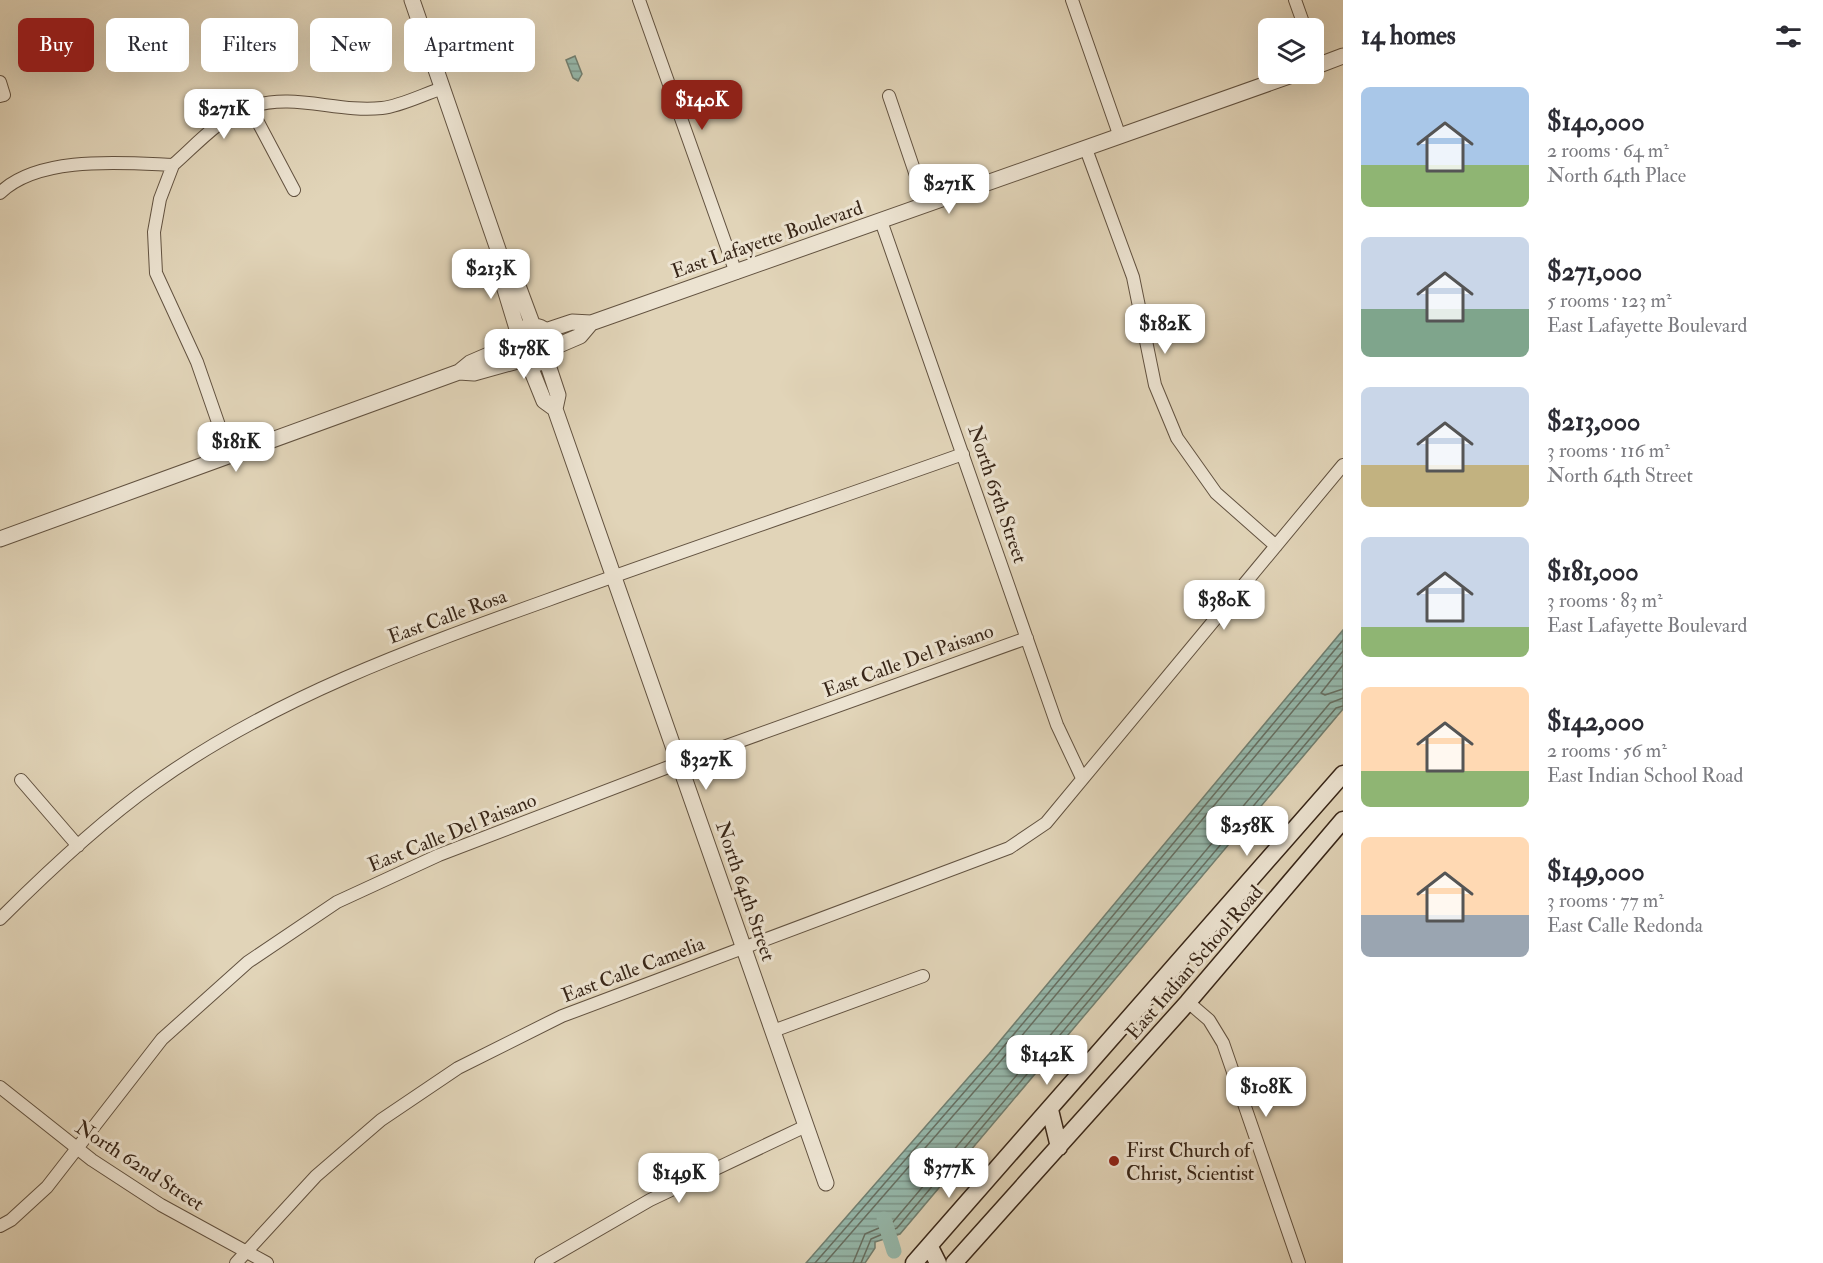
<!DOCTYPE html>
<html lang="en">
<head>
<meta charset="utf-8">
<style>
	body { margin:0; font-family:"IM FELL Double Pica",serif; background:#f7f7f7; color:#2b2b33; height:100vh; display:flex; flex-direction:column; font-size:22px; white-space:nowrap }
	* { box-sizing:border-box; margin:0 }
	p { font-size:20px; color:#7c7c81 }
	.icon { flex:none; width:33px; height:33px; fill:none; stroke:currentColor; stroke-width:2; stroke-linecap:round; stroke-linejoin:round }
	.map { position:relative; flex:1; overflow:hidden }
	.details { display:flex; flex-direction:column; background:#fff; width:480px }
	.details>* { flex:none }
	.top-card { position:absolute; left:18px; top:18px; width:570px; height:54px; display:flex; gap:12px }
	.buttons { position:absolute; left:1258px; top:18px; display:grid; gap:12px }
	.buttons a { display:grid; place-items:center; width:66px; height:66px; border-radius:9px; background:#fff; box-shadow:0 6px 24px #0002; font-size:30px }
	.price { position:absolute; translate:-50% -51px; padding:0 14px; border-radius:12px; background:#fff; color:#222; font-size:20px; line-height:39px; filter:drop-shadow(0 2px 3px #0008) }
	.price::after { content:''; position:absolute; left:50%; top:36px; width:18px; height:14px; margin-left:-9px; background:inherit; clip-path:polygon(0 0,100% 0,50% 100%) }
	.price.on { background:#8f2418; color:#fff }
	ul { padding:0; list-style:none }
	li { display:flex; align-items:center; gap:18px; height:150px; padding:0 18px }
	li span { display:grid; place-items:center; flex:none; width:168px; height:120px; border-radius:9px; color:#555 }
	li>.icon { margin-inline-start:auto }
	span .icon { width:72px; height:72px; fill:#fffc; stroke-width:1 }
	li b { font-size:26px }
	h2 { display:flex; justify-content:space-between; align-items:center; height:72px; padding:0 18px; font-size:26px }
	.chip { padding:0 21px; border-radius:9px; background:#fff; box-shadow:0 6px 24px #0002; font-size:21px; line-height:54px }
	.chip.on { background:#8f2418; color:#fff }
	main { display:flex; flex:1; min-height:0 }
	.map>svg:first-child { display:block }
	.water { fill:url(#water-rules); stroke:#707e70; stroke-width:1.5 }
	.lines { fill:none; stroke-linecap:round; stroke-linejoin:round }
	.shore { stroke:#666f62; stroke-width:1.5 }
	.canal { stroke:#95b8ab; stroke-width:15 }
	.minor-casing { stroke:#625240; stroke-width:14 }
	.tertiary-casing { stroke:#625240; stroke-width:17 }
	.secondary-casing { stroke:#382618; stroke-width:19 }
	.minor { stroke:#ece3d1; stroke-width:12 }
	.tertiary { stroke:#ece3d1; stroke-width:15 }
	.secondary { stroke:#ece3d1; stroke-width:16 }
	.poi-dot { fill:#8f2418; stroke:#ece3d1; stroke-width:2 }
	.labels { text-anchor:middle; stroke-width:6; stroke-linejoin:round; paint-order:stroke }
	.street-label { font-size:20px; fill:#382618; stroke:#ece3d1 }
	.poi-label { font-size:20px; fill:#382618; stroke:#ece3d1; text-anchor:start }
</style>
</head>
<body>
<main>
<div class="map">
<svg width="1343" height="1263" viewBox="0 0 1343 1263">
	<defs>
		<pattern id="water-rules" width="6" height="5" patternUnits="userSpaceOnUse" patternTransform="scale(1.5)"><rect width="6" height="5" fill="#95b8ab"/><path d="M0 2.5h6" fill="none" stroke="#7b958a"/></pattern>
	</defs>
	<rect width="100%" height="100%" fill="#e1d4b8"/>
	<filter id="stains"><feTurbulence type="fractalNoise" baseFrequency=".00333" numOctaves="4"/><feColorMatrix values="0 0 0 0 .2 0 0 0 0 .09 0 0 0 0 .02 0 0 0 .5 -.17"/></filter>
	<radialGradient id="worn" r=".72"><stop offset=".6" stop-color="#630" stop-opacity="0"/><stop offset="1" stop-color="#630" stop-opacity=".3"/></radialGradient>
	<path class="water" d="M575 56 582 74 578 81 573 78 566 60Z
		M1343 630V709L900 1234 875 1242V1248L865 1263H806L989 1054Z"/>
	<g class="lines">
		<path class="shore" d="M1343 665 1321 693 1325 695 1343 689
			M815 1263 994 1058 1343 640
			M825 1263 999 1063 1343 651
			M853 1263 865 1234 893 1222 1330 703 1343 698
			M861 1263 871 1239 897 1228 1336 708 1343 706"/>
		<path class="canal" d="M884 1219 894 1251"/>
		<defs>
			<path id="minor" d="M639 0 736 273
				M1072 0 1120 137
				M1295 0 1305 28
				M1314 53 1318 65
				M0 82 4 95 0 96
				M889 96 926 205
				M250 107 294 190
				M1086 149 1133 277 1155 385 1177 438 1216 493 1276 546
				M173 165 160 199 154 232 156 273 197 362 230 457
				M0 193C39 155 123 163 173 165 196 145 220 117 250 107 293 92 337 113 382 108 401 106 424 94 443 88
				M881 221 1057 725 1082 778
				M21 780 78 846
				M0 919C48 871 100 822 155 783 274 698 411 649 548 600 686 550 825 503 963 454
				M1188 1002 1209 1020 1223 1043 1299 1263
				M773 1031 923 976
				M0 1087 92 1160 161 1205 267 1263
				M0 1226 11 1220 47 1187 162 1039 248 962 337 902 439 855 679 763 1027 638
				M236 1263 316 1176 381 1120 458 1068 562 1016 1009 848 1046 823 1343 465
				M541 1263 650 1200 806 1126"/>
			<path id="tertiary" d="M412 0 502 261 504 286 518 332
				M1314 67 1343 56
				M503 263 517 283 533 326
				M514 345a19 19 0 1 1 38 0a19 19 0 1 1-38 0Z
				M545 331 572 322 591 323 1295 74
				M552 348 580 336 591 323
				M546 359 558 395 555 409 826 1183
				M529 364 544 401 555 409
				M459 372 474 373 521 360
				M0 539 459 372 470 363 514 344"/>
			<path id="secondary" d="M1050 1110 1059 1147
				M930 1247 938 1263
				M914 1263 1343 774
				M954 1263 1188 1002 1343 820"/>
		</defs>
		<use href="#minor" class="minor-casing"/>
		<use href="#tertiary" class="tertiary-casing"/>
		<use href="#secondary" class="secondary-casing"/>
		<use href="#minor" class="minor"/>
		<use href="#tertiary" class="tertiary"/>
		<use href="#secondary" class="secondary"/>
	</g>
	<circle class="poi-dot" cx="1114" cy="1161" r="6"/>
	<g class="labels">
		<g class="street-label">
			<text transform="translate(767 239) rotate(-19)" y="7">East Lafayette Boulevard</text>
			<text transform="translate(998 494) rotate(71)" y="7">North 65th Street</text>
			<text transform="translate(447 616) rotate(-20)" y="7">East Calle Rosa</text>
			<text transform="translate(908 660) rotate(-20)" y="7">East Calle Del Paisano</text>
			<text transform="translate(452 832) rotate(-22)" y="7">East Calle Del Paisano</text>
			<text transform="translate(746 891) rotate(71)" y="7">North 64th Street</text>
			<text transform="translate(1194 962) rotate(-49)" y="7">East Indian School Road</text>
			<text transform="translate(633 969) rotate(-21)" y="7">East Calle Camelia</text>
			<text transform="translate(140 1165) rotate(33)" y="7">North 62nd Street</text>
		</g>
		<g class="poi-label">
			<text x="1126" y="1157">First Church of<tspan x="1126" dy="23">Christ, Scientist</tspan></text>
		</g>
	</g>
	<rect width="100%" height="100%" filter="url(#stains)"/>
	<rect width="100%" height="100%" fill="url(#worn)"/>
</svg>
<div class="buttons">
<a><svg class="icon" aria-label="layers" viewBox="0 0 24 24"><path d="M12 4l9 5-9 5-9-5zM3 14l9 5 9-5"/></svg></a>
</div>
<b class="price on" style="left:702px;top:131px">$140K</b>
<b class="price" style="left:224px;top:140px">$271K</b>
<b class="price" style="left:949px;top:215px">$271K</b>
<b class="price" style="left:491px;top:300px">$213K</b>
<b class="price" style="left:1165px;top:355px">$182K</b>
<b class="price" style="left:524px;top:380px">$178K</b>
<b class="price" style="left:236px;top:473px">$181K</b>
<b class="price" style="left:1224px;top:631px">$380K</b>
<b class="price" style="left:706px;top:791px">$327K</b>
<b class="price" style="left:1247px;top:857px">$258K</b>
<b class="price" style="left:1047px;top:1086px">$142K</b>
<b class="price" style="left:1266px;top:1118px">$108K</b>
<b class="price" style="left:949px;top:1199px">$377K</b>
<b class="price" style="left:679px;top:1204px">$149K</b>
<div class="top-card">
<a class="chip on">Buy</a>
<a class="chip">Rent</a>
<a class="chip">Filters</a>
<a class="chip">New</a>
<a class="chip">Apartment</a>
</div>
</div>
<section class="details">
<h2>14 homes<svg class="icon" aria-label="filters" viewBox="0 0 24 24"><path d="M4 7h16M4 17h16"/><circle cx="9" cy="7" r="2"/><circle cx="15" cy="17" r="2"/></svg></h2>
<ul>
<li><span style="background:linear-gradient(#a9c7e8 65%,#8fb573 0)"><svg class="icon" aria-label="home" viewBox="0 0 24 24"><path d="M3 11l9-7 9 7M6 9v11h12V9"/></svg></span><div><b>$140,000</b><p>2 rooms · 64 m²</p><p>North 64th Place</p></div></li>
<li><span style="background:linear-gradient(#c9d6e8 60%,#7fa58c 0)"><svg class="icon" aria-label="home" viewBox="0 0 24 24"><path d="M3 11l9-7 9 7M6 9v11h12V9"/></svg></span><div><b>$271,000</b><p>5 rooms · 123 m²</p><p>East Lafayette Boulevard</p></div></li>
<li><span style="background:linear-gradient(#c9d6e8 65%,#c2b280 0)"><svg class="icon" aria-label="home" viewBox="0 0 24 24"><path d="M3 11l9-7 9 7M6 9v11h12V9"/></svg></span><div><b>$213,000</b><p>3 rooms · 116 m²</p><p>North 64th Street</p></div></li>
<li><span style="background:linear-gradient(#c9d6e8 75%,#8fb573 0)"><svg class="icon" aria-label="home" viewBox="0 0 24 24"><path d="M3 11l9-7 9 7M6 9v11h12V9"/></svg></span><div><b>$181,000</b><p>3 rooms · 83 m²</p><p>East Lafayette Boulevard</p></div></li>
<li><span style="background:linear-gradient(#ffd9b3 70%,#8fb573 0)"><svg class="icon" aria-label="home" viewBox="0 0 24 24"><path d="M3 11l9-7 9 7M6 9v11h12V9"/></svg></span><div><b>$142,000</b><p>2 rooms · 56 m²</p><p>East Indian School Road</p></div></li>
<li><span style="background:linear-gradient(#ffd9b3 65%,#9aa5b1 0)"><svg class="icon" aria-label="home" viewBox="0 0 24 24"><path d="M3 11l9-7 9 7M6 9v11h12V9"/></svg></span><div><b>$149,000</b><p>3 rooms · 77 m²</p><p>East Calle Redonda</p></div></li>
</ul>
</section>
</main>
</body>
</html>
